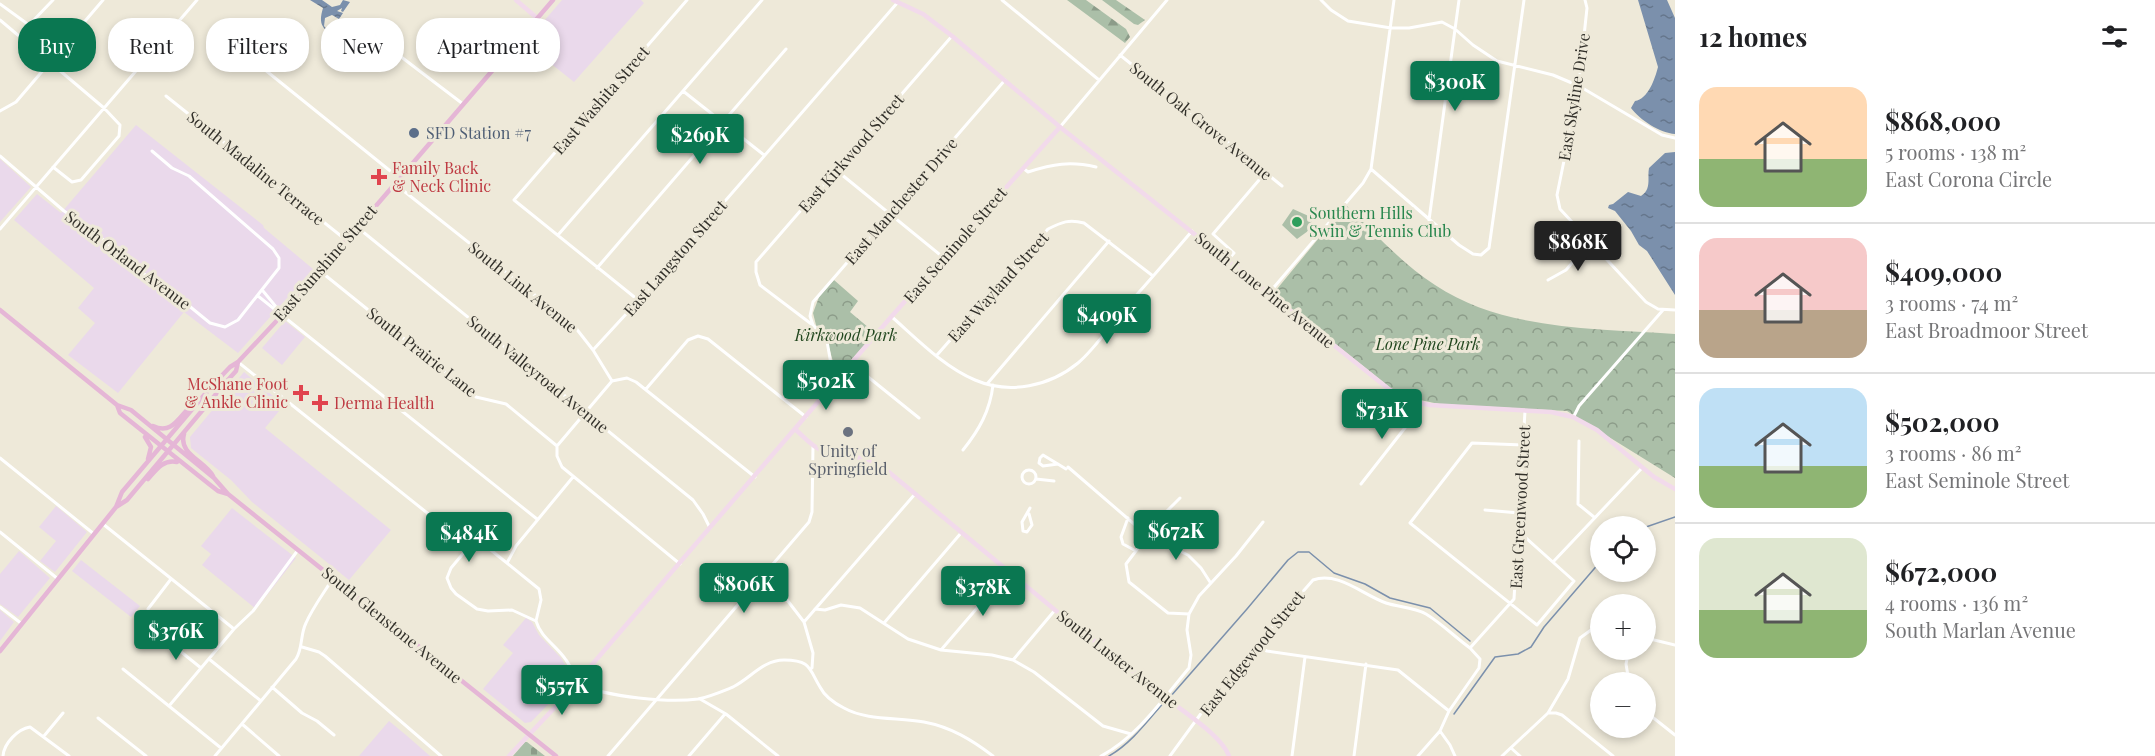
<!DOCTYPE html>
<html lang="en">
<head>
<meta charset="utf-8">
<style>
	body { margin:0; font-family:"Playfair Display",serif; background:#f2f2f2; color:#202124; height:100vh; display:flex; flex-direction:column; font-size:22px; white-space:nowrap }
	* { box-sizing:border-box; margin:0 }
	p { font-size:20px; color:#757577 }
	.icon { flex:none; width:33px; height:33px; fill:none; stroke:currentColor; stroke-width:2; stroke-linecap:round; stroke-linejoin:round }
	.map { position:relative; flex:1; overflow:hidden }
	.sheet { display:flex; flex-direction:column; background:#fff; width:480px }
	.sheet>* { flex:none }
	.hud { position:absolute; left:18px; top:18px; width:570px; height:54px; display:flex; gap:12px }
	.fabs { position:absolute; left:1590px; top:516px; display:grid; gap:12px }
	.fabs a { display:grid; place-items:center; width:66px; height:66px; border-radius:50%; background:#fff; box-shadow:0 3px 9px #0003; font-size:30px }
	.price { position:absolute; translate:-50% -51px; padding:0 14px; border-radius:6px; background:#0a7751; color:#fff; font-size:20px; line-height:39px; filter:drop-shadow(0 2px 3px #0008) }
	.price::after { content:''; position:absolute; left:50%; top:36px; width:18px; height:14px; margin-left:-9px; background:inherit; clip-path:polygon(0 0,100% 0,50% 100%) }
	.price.active { background:#222; color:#fff }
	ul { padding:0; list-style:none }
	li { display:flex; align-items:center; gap:18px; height:150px; padding:0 24px }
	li+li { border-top:2px solid #e0e0e0 }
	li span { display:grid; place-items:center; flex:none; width:168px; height:120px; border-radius:18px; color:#555 }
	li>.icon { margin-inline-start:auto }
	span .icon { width:72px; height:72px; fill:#fffc; stroke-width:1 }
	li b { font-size:26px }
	h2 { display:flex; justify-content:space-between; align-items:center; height:72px; padding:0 24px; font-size:26px }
	.tag { padding:0 21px; border-radius:24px; background:#fff; box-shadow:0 3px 9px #0003; font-size:21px; line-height:54px }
	.tag.active { background:#0a7751; color:#fff }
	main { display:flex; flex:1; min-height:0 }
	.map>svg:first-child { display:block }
	.commercial { fill:#ead9eb }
	.forest { fill:url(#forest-firs) }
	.cemetery { fill:url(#cemetery-stones) }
	.park { fill:url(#park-crowns) }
	.pitch { fill:#abbfa8 }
	.water { fill:url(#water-ripples) }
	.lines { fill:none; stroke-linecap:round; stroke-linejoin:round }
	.stream { stroke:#7b90ac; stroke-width:1.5 }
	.street { stroke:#fff; stroke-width:3 }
	.secondary { stroke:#f2daeb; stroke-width:4.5 }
	.primary { stroke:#e5b6d6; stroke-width:4.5 }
	.service-dot { fill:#5c6f8a; stroke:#eee9d9; stroke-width:2 }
	.health-dot { fill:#e0444e; stroke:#eee9d9; stroke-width:2 }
	.leisure-dot { fill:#2e9e5b; stroke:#eee9d9; stroke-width:2 }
	.worship-dot { fill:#6b7280; stroke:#eee9d9; stroke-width:2 }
	.labels { text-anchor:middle; stroke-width:6; stroke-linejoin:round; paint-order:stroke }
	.street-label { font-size:16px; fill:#32302a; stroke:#eee9d9 }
	.service-label { font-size:16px; fill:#4e5e75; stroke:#eee9d9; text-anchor:start }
	.health-label { font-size:16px; fill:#be3a42; stroke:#eee9d9; text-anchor:start }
	.leisure-label { font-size:16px; fill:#27864d; stroke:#eee9d9; text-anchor:start }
	.park-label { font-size:16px; font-style:italic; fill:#21461e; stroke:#eee9d9 }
	.worship-label { font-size:16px; fill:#5b616d; stroke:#eee9d9 }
</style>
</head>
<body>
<main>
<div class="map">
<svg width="1675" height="756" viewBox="0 0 1675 756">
	<defs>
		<pattern id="forest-firs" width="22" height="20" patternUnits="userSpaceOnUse" patternTransform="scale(1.5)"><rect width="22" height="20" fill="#abbfa8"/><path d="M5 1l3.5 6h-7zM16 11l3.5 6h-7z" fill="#8c9c89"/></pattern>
		<pattern id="cemetery-stones" width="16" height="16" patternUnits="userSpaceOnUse" patternTransform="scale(1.5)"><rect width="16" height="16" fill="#abbfa8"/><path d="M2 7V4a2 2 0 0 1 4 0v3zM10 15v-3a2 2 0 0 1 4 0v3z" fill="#8c9c89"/></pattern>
		<pattern id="park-crowns" width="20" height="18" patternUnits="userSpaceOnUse" patternTransform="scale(1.5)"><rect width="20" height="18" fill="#abbfa8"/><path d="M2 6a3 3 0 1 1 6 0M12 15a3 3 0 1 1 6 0" fill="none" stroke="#8c9c89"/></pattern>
		<pattern id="water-ripples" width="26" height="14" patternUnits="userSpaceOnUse" patternTransform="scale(1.5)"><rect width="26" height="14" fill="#7b90ac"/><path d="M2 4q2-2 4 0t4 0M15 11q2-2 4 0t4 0" fill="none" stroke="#65768c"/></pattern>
	</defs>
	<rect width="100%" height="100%" fill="#eee9d9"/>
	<path class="commercial" d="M562 0H641L644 3 574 82 525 43Z
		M136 125 263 225 264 228 313 269 238 353 184 312 118 393 68 355 95 323 78 308 94 288 14 220 37 194 61 213Z
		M0 159 31 187 0 222Z
		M285 321 305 337 282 365 262 348Z
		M244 372 284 405 265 428 391 530 349 580 252 502 231 480 191 448 190 437Z
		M56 506 87 532 55 572 40 561 56 541 39 527Z
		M232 508 296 558 256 609 202 565 211 554 201 546Z
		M19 551 50 578 18 617 0 604V574Z
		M81 560 140 606 131 617 72 571Z
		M0 610 14 622 0 641Z
		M526 618 532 622 539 635 561 658 566 666 571 681 531 722 525 723 483 689 513 653 503 645Z
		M389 721 406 735 430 756H359Z"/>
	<path class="forest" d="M1067 0H1086L1126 29 1130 37 1125 43Z
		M1102 0H1116L1145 20 1138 25 1134 24Z"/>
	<path class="cemetery" d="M525 742H527L545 756H513Z"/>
	<path class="park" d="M1346 205C1374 232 1402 264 1435 285 1504 331 1595 328 1675 334V478L1567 411 1439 404 1420 400 1393 390 1277 297 1275 293 1277 289Z
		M834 280 858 301 850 312 875 333 837 376 827 340 816 325 813 313 819 297Z"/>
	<path class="pitch" d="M1293 209 1313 218 1308 231 1297 239 1282 225Z"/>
	<path class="water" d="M310 0H322L332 7 340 5 343 0 350 2 343 12 341 11 342 8 337 11 343 13 339 19 332 15 325 18 324 26 329 32C319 26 320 18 323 8Z
		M1638 0H1667L1675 18V134C1660 133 1640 120 1631 108L1635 101C1648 99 1655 79 1658 67Z
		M1675 152V295L1647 251 1639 245 1631 231 1615 211 1608 208 1609 205 1613 204 1628 192 1641 196C1652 189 1647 178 1649 168L1665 153Z"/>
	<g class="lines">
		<path class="stream" d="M1646 527 1675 517
			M1170 697 1247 609 1288 560 1298 552H1309L1334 573 1365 584 1390 598 1430 608 1470 641
			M1454 714 1495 657 1518 654 1531 647 1544 627 1600 562
			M1109 756C1132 743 1149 719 1166 700"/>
		<path class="street" d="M1002 0 1099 80
			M1321 0 1331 10 1348 21 1391 28H1409L1442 22 1455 29 1473 45 1497 61 1553 75 1579 86 1662 135 1675 138
			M1585 0 1587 8 1578 92 1557 195 1560 209 1646 302 1658 309 1675 310
			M0 4 29 25 20 37
			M0 20 104 108 120 125 119 136 81 180 72 182 53 167
			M29 25 53 0
			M218 32 399 178
			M375 37 463 104
			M1120 55 1282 186
			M683 91 764 155
			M166 96 346 240
			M0 111 16 102 103 0
			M1060 127 1167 0
			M0 156 64 211 88 227 144 274 188 305 210 323 225 327 238 320 279 268V258L273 249 189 176 172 168 152 151
			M1023 168 1028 172C1053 164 1070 161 1096 167
			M1371 169 1459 245 1473 254 1481 255 1489 248 1524 0
			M836 170 944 258
			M395 184 575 327 593 350 612 381
			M1429 220 1459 0
			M357 227 693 500 703 514 710 528
			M0 229 197 0
			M558 235 762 0
			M1227 261 1234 253 1213 234 1265 173
			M597 268 786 49
			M320 271 476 397 506 404 557 446
			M1548 280 1566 270 1590 242
			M263 291 277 308
			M1269 293 1363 183 1371 169 1394 0
			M258 296 537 519
			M638 300 514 200 687 0
			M892 317C917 339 944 367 975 380 1010 395 1050 386 1078 363 1095 349 1111 324 1126 307 1148 282 1170 257 1192 231
			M813 325 810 316 813 302 1005 80
			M593 350 639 300 898 2
			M937 355 1048 229C1062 222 1069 219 1084 223L1153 276
			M238 362 426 512 437 520 471 534 539 589 541 600 536 621
			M852 364 919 418
			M612 381 627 378 636 382 755 477
			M834 382 827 341 814 326 760 285 756 272V262L952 36
			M987 384 1109 241
			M646 389 688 340 698 336 708 339 806 417
			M1574 416 1579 406 1663 310
			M1579 441 1578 504 1594 517
			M557 446V456L562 467 680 564
			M557 446 612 381
			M963 450C979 430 990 411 993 385
			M0 458 94 534
			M1058 464 1043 466 1039 463 1040 458 1043 455 1066 469
			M1068 467 1148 536 1188 555 1201 568 1210 582
			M1022 477a7 7 0 1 1 14 0a7 7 0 1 1-14 0Z
			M1036 479 1054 481
			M1361 484 1408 424 1417 402
			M1180 498 1163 515 1126 564 1129 582 1168 613 1189 614
			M1485 510 1519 513
			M1029 514 1032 525 1027 532 1023 531 1022 522 1030 508
			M1128 518 1121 537 1123 544 1136 551
			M103 524 234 629
			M1518 531 1574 581 1537 625 1410 523 1472 443 1523 445
			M0 532 58 579
			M476 538 451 568 447 578 451 588 456 594 477 609 488 611 512 610 536 621C541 638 556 645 566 660 572 668 574 678 581 685 609 697 668 703 698 699 709 697 723 691 733 687 751 678 763 660 784 660 811 660 809 669 820 687 825 697 834 703 844 708 867 721 899 717 924 722 951 727 972 740 993 756
			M1553 562 1642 468
			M507 563 516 546 573 477
			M772 566 774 583 804 622 813 653 812 668
			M0 607 22 624
			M148 609 171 579
			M815 609 825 610 841 605 860 608 908 639 941 650 992 655 1013 660 1034 672 1103 726 1131 734
			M804 622 915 494
			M884 623 961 533
			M164 638 201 668
			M1646 638 1675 645
			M1254 646 1267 651 1398 670 1449 711
			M302 647 319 652 325 656 441 756
			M941 650 1008 572
			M1629 650 1626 664 1629 682
			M209 659 261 701
			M1013 660 1055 610
			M123 669 221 748
			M272 687 302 713 317 721 334 735
			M700 699 726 714 778 756
			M169 706 234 629 253 611 298 550
			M1646 712 1675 735
			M1548 713H1556L1562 715 1613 756
			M98 718 146 756
			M242 724 279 756
			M1440 731 1450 745 1455 756
			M44 736 63 713
			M1511 748 1520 756
			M3 756C4 743 18 729 30 727L69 756
			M215 756 296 659C303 648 300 635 306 623 313 607 324 593 333 578
			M608 756 809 522 812 512 813 446
			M689 756 725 714
			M1101 756C1137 737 1163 699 1189 668L1191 655 1187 630 1189 614 1199 596 1236 556 1263 522
			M1170 756 1224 682 1313 580C1338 571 1363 595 1386 603 1398 607 1414 607 1426 614 1441 623 1455 637 1470 648
			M1292 756 1305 657
			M1354 756 1366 664
			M1418 756 1440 731 1449 711 1479 668 1480 659 1470 648 1514 599 1525 411
			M1502 756 1548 713 1568 679 1580 638 1591 630 1600 629"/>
		<path class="secondary" d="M516 0 537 18
			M893 0 923 14 952 36 1060 127 1390 390 1411 401 1430 405 1551 412 1573 417 1597 430 1654 477 1675 489
			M796 430C804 437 812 447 823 451 845 459 863 453 884 468L1055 610 1167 698
			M1169 700C1186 714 1222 736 1229 756
			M509 756 559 703 891 317 1060 127"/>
		<path class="primary" d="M0 310 117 405 131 410 214 478 228 494 556 756
			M117 405 120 413 209 484 218 491 228 494
			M153 426C170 434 177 421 187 410
			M184 434C178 454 205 461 213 476
			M145 437 151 447 148 459
			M148 479C156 470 163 459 177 462
			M116 507 127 500 227 381 236 371 238 362
			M0 651 116 507 122 492 211 387 230 367 238 362 283 314 553 0"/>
	</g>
	<circle class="service-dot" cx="414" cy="133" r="6"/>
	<g class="health-dot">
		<path d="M376 168h6v6h6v6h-6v6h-6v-6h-6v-6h6z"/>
		<path d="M298 384h6v6h6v6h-6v6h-6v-6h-6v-6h6z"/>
		<path d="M317 394h6v6h6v6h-6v6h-6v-6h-6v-6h6z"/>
	</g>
	<circle class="leisure-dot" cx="1297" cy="222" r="6"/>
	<circle class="worship-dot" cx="848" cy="432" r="6"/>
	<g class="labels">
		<g class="street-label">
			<text transform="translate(1574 97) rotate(-81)" y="6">East Skyline Drive</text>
			<text transform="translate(601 100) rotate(-49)" y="6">East Washita Street</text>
			<text transform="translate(1201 121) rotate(39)" y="6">South Oak Grove Avenue</text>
			<text transform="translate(851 153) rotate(-49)" y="6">East Kirkwood Street</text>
			<text transform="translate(256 168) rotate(39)" y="6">South Madaline Terrace</text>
			<text transform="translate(901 201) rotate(-49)" y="6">East Manchester Drive</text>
			<text transform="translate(955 245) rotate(-49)" y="6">East Seminole Street</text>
			<text transform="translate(675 258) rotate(-49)" y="6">East Langston Street</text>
			<text transform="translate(128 260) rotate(37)" y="6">South Orland Avenue</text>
			<text transform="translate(325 263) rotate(-49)" y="6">East Sunshine Street</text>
			<text transform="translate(523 287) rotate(39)" y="6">South Link Avenue</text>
			<text transform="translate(998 287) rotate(-48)" y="6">East Wayland Street</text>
			<text transform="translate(1265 290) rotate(39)" y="6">South Lone Pine Avenue</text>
			<text transform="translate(422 352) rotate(38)" y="6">South Prairie Lane</text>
			<text transform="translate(538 374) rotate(39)" y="6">South Valleyroad Avenue</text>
			<text transform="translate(1520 507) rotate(-87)" y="6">East Greenwood Street</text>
			<text transform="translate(392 625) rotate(39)" y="6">South Glenstone Avenue</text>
			<text transform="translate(1252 653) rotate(-51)" y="6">East Edgewood Street</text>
			<text transform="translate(1118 659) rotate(38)" y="6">South Luster Avenue</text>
		</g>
		<g class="service-label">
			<text x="426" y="139">SFD Station #7</text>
		</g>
		<g class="health-label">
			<text x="392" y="174">Family Back<tspan x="392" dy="18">&amp; Neck Clinic</tspan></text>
			<text x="288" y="390" text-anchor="end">McShane Foot<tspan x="288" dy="18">&amp; Ankle Clinic</tspan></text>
			<text x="334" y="409">Derma Health</text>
		</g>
		<g class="leisure-label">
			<text x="1309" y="219">Southern Hills<tspan x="1309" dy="18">Swin &amp; Tennis Club</tspan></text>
		</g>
		<g class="park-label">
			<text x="846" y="341">Kirkwood Park</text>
			<text x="1428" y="350">Lone Pine Park</text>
		</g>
		<g class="worship-label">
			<text x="848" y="457">Unity of<tspan x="848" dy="18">Springfield</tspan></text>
		</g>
	</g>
</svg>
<div class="fabs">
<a><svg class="icon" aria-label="locate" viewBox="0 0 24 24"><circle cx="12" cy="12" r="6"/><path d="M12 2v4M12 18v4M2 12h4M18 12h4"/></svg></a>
<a>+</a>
<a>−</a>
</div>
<b class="price" style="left:1455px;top:112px">$300K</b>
<b class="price" style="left:700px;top:165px">$269K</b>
<b class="price active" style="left:1578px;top:272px">$868K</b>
<b class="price" style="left:1107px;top:345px">$409K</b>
<b class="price" style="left:826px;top:411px">$502K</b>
<b class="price" style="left:1382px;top:440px">$731K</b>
<b class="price" style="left:1176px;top:561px">$672K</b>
<b class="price" style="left:469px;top:563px">$484K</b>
<b class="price" style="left:744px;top:614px">$806K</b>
<b class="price" style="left:983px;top:617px">$378K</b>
<b class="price" style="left:176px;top:661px">$376K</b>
<b class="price" style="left:562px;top:716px">$557K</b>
<div class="hud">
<a class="tag active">Buy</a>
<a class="tag">Rent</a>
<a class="tag">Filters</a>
<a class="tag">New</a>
<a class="tag">Apartment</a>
</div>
</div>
<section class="sheet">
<h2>12 homes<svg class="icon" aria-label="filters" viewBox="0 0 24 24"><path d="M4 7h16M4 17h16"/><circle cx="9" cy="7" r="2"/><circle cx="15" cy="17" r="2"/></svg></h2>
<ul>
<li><span style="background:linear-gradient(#ffd9b3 60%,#8fb573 0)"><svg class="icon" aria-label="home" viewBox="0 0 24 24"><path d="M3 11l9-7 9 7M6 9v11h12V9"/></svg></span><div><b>$868,000</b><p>5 rooms · 138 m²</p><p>East Corona Circle</p></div></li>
<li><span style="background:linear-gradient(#f6c9c9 60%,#b9a48a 0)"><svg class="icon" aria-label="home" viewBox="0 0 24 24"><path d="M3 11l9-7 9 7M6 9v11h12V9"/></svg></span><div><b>$409,000</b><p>3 rooms · 74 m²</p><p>East Broadmoor Street</p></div></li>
<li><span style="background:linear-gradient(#bfe0f5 65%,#8fb573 0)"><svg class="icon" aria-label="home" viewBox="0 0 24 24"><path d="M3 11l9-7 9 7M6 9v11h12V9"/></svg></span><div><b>$502,000</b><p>3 rooms · 86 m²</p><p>East Seminole Street</p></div></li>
<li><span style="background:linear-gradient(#dfe7d0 60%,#8fb573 0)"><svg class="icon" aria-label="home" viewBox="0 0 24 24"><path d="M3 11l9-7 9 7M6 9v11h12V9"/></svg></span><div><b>$672,000</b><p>4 rooms · 136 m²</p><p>South Marlan Avenue</p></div></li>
</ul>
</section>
</main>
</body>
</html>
